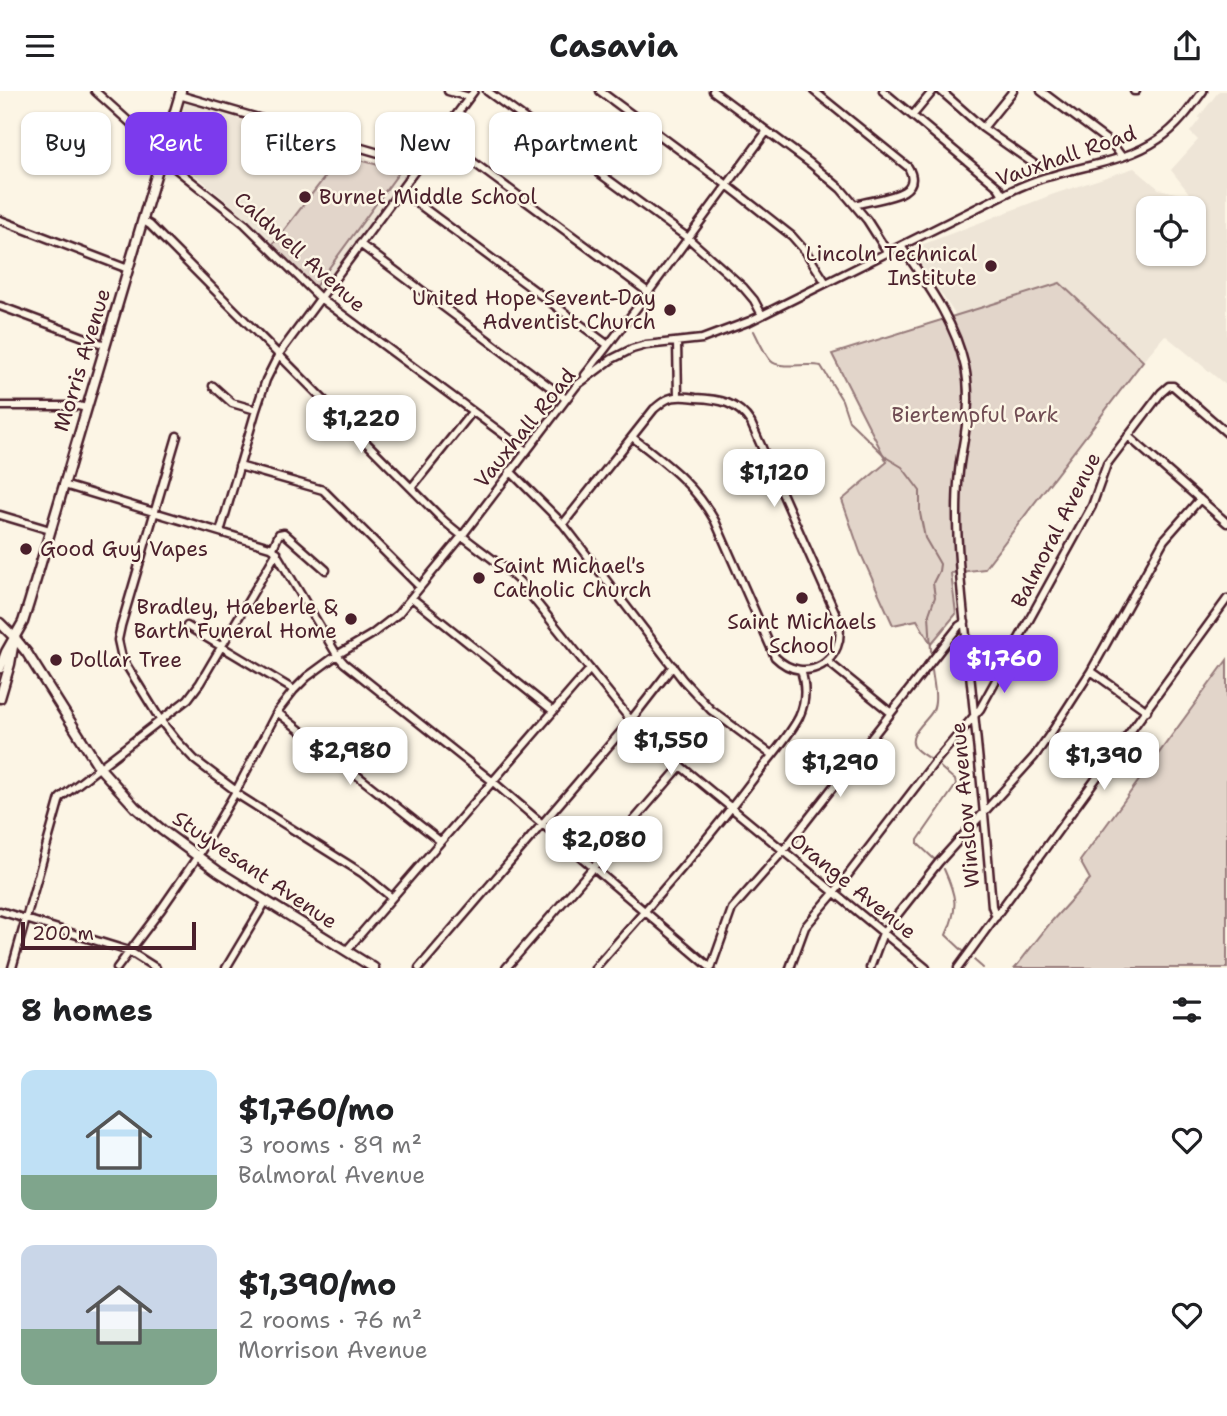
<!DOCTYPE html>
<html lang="en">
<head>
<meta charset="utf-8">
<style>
	body { margin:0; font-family:"Shantell Sans",sans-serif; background:#f6f6f6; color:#202124; height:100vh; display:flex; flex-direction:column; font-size:26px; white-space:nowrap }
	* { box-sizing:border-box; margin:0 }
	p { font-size:23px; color:#757577 }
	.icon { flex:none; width:38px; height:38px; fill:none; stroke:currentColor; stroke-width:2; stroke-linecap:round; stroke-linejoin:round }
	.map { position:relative; height:877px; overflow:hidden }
	.side { display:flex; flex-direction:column; background:#fff; flex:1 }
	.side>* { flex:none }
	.top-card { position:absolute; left:21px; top:21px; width:700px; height:63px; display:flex; gap:14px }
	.tools { position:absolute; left:1136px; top:105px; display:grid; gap:14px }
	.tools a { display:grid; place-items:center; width:70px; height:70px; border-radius:14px; background:#fff; box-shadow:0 2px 5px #0004; font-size:35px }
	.scale { position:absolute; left:21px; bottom:18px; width:175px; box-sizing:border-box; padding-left:7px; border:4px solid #4a1f2b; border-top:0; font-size:19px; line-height:24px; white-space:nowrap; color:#4a1f2b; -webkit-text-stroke:5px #fcf5e5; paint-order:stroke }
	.price { position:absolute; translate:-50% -60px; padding:0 16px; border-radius:14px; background:#fff; color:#222; font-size:23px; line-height:46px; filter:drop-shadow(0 2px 4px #0008) }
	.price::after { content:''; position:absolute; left:50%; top:42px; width:21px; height:16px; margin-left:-10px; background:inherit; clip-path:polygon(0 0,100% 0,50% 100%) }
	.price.active { background:#7c3aed; color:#fff }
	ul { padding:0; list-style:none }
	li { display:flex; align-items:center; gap:21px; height:175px; padding:0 21px }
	li span { display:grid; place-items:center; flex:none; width:196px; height:140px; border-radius:14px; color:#555 }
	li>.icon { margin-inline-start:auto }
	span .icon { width:84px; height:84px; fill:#fffc; stroke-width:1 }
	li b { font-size:30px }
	h2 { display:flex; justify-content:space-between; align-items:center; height:84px; padding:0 21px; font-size:30px }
	.tag { padding:0 24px; border-radius:14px; background:#fff; box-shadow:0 2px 5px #0004; font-size:24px; line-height:63px }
	.tag.active { background:#7c3aed; color:#fff }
	header { display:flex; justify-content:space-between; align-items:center; height:91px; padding:0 21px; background:#fff; font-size:32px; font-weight:700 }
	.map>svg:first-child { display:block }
	.built { fill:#eee5d7; fill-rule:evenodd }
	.green { fill:#e2d5ca; stroke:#967a7a; stroke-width:2 }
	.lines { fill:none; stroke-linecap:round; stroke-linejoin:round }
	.stream { stroke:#917474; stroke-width:2 }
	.minor-casing { stroke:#4a1f2b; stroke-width:11 }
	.major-casing { stroke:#4a1f2b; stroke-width:13 }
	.minor { stroke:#fcf5e5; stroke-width:6 }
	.major { stroke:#fcf5e5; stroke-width:8 }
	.poi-dot { fill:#4a1f2b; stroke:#fcf5e5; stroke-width:2.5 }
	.labels { text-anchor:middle; stroke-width:5; stroke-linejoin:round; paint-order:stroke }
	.street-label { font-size:21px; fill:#4a1f2b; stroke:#fcf5e5 }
	.poi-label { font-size:21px; fill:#4a1f2b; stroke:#fcf5e5; text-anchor:start }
	.park-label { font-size:21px; fill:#704c53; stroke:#fcf5e5 }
</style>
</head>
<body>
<header><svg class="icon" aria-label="menu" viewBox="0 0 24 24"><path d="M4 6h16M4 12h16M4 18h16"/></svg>Casavia<svg class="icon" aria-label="share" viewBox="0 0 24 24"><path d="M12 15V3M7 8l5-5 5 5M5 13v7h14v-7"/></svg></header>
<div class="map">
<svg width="1227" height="877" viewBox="0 0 1227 877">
	<rect width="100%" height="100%" fill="#fcf5e5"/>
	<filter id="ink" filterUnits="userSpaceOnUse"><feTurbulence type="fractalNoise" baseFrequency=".0143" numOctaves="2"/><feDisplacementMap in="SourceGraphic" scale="14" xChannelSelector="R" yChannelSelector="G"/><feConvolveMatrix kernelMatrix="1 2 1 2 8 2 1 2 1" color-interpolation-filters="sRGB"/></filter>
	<g filter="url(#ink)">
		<path class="built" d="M1219 0H1227V295L1165 244 1143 270 1060 192 959 229 911 158 1054 103 1134 77 1159 98 1192 106 1171 79 1198 49 1190 41 1200 28 1199 26ZM1148 117H1194V163H1148Z
			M185 12 408 79 320 201 253 133 171 63Z"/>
		<path class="green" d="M342 64 400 80 315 196 271 156Z
			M1060 192 1143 270 984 478 951 482 956 523 931 553 917 529 893 534 860 461 842 409 887 371 832 263Z
			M1227 569V877H1015L1051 831 1090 788 1080 770Z"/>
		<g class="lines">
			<path class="stream" d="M754 240C758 248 765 264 771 270 780 279 807 271 821 275L842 309 849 330 887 367 902 376 920 400V422L925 447 940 473 939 480 933 492 935 506 929 523 931 560
				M930 668C925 665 920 662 916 658 904 645 928 630 933 619 938 608 933 590 932 579
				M934 768 918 753V749L956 694 955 689 940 676
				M944 778C956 805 959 816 946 844L963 860
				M974 869 983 877"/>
			<defs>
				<path id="minor" d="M95 0 156 55 171 74 245 133 320 207 526 360
					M448 0 469 6
					M487 0 688 147 743 196 754 209 762 224
					M600 0 727 94 792 145 806 161 826 192
					M713 0 810 72 841 98 867 129 888 162
					M814 0 908 76C926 107 875 107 855 114
					M883 0 998 96 1003 104
					M941 0 983 37 1037 75
					M1041 0 1113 54 1122 66
					M1134 0H1136
					M179 4 420 74
					M913 24 933 0
					M983 37 1013 0
					M434 55 455 60 469 68 648 201
					M401 100 608 254
					M0 129 128 178
					M142 129 150 134 442 428C467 451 496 468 520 491L637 637 655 654 926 877
					M360 153 566 308
					M901 155C927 193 955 230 965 276 971 305 967 332 962 360 958 380 957 403 957 424 957 475 965 531 970 583 978 660 986 738 992 815L996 826
					M0 215 105 254
					M677 251 678 306
					M585 284 636 218 767 40
					M213 295 232 312 256 319
					M0 315H78L87 317
					M177 345 121 535 118 549 122 567 161 630 176 649 195 669 236 700
					M1128 345 1227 432
					M239 375 323 399 420 496
					M510 380 563 433 683 589 711 619 772 664
					M64 394 273 457 337 564 344 572 492 690 711 877
					M412 396 472 321
					M0 424 50 439
					M563 433 654 318C658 315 663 310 668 308 677 304 687 306 696 307 719 308 738 311 751 332L838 528C849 570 805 596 775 566L715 430C693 391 666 373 632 346
					M220 441 256 319 266 289 279 263 474 0
					M273 457 279 443 284 442 326 479
					M412 507 553 620
					M187 535 294 599
					M827 570 890 621
					M1091 580 1147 620
					M277 621 440 750
					M235 702 362 782 391 806
					M0 820 129 860 156 877
					M346 860 590 578
					M12 877 60 707 188 608 200 592 277 461
					M117 877 160 820 198 765 235 702 277 621 294 599 307 586 337 564 371 544 398 523 462 445 577 294 612 268 632 258 646 254 702 248 750 230 1015 98C1027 93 1038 88 1051 85 1087 74 1127 70 1159 48 1177 36 1190 18 1203 0
					M226 877 266 810
					M419 877 631 629 673 575
					M506 877 680 676
					M595 877C649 815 705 753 754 687 768 669 789 646 799 626 806 611 806 595 801 579
					M711 877 732 818 783 760 959 535 965 531
					M790 877 805 836 834 802 934 672 980 618 1092 415 1107 373 1161 302 1169 295H1173L1227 342
					M870 877 883 842 939 771 1034 666 1053 639 1091 580 1164 449 1200 408
					M958 877 1227 508"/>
				<path id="major" d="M0 532 15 547 27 562 99 676 135 716 162 739 219 781 374 877
					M0 577 6 561 23 531 29 512 181 0
					M0 607 10 573 14 550"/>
			</defs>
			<use href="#minor" class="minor-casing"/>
			<use href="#major" class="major-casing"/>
			<use href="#minor" class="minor"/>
			<use href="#major" class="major"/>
		</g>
	</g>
	<g class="poi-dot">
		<circle cx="305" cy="106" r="7"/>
		<circle cx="991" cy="175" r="7"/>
		<circle cx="670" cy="219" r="7"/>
		<circle cx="26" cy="458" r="7"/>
		<circle cx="479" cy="487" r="7"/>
		<circle cx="802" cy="507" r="7"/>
		<circle cx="351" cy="528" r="7"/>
		<circle cx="56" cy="569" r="7"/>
	</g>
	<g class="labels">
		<g class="street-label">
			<text transform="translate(1066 65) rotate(-19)" y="7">Vauxhall Road</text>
			<text transform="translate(300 161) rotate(42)" y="7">Caldwell Avenue</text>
			<text transform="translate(82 269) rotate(-73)" y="7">Morris Avenue</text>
			<text transform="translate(525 337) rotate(-51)" y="7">Vauxhall Road</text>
			<text transform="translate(1056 439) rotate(-63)" y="7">Balmoral Avenue</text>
			<text transform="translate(965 714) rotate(-95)" y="7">Winslow Avenue</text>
			<text transform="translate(255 779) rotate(34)" y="7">Stuyvesant Avenue</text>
			<text transform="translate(853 795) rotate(39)" y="7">Orange Avenue</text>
		</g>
		<g class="poi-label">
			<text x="319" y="113">Burnet Middle School</text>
			<text x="977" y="170" text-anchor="end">Lincoln Technical<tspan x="977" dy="24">Institute</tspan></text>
			<text x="656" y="214" text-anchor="end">United Hope Sevent-Day<tspan x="656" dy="24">Adventist Church</tspan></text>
			<text x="40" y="465">Good Guy Vapes</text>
			<text x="493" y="482">Saint Michael's<tspan x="493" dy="24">Catholic Church</tspan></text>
			<text x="337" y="523" text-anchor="end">Bradley, Haeberle &amp;<tspan x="337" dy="24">Barth Funeral Home</tspan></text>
			<text x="802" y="538" text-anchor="middle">Saint Michaels<tspan x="802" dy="24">School</tspan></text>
			<text x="70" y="576">Dollar Tree</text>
		</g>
		<g class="park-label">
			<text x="975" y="331">Biertempful Park</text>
		</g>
	</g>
</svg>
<div class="tools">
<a><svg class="icon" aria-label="locate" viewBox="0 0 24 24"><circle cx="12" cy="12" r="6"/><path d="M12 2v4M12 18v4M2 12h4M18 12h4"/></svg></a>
</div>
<div class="scale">200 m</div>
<b class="price" style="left:361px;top:364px">$1,220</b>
<b class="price" style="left:774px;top:418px">$1,120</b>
<b class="price active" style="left:1004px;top:604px">$1,760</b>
<b class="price" style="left:671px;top:686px">$1,550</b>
<b class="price" style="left:350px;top:696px">$2,980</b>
<b class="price" style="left:1104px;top:701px">$1,390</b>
<b class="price" style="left:840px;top:708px">$1,290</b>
<b class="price" style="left:604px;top:785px">$2,080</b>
<div class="top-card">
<a class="tag">Buy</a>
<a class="tag active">Rent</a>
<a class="tag">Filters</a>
<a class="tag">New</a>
<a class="tag">Apartment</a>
</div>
</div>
<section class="side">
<h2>8 homes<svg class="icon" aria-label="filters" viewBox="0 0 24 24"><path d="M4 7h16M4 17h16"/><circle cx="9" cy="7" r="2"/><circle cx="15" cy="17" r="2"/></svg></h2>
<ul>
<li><span style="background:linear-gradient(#bfe0f5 75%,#7fa58c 0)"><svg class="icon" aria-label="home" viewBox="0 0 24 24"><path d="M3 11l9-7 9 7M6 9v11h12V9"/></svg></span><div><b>$1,760/mo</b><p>3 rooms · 89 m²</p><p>Balmoral Avenue</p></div><svg class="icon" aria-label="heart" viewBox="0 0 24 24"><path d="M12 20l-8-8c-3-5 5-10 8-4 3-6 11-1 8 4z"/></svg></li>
<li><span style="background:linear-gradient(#c9d6e8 60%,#7fa58c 0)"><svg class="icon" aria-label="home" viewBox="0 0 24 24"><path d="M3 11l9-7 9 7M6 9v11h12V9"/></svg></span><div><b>$1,390/mo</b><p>2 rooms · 76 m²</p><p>Morrison Avenue</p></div><svg class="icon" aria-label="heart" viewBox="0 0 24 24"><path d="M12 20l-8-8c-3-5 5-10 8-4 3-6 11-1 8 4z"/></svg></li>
</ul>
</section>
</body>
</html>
